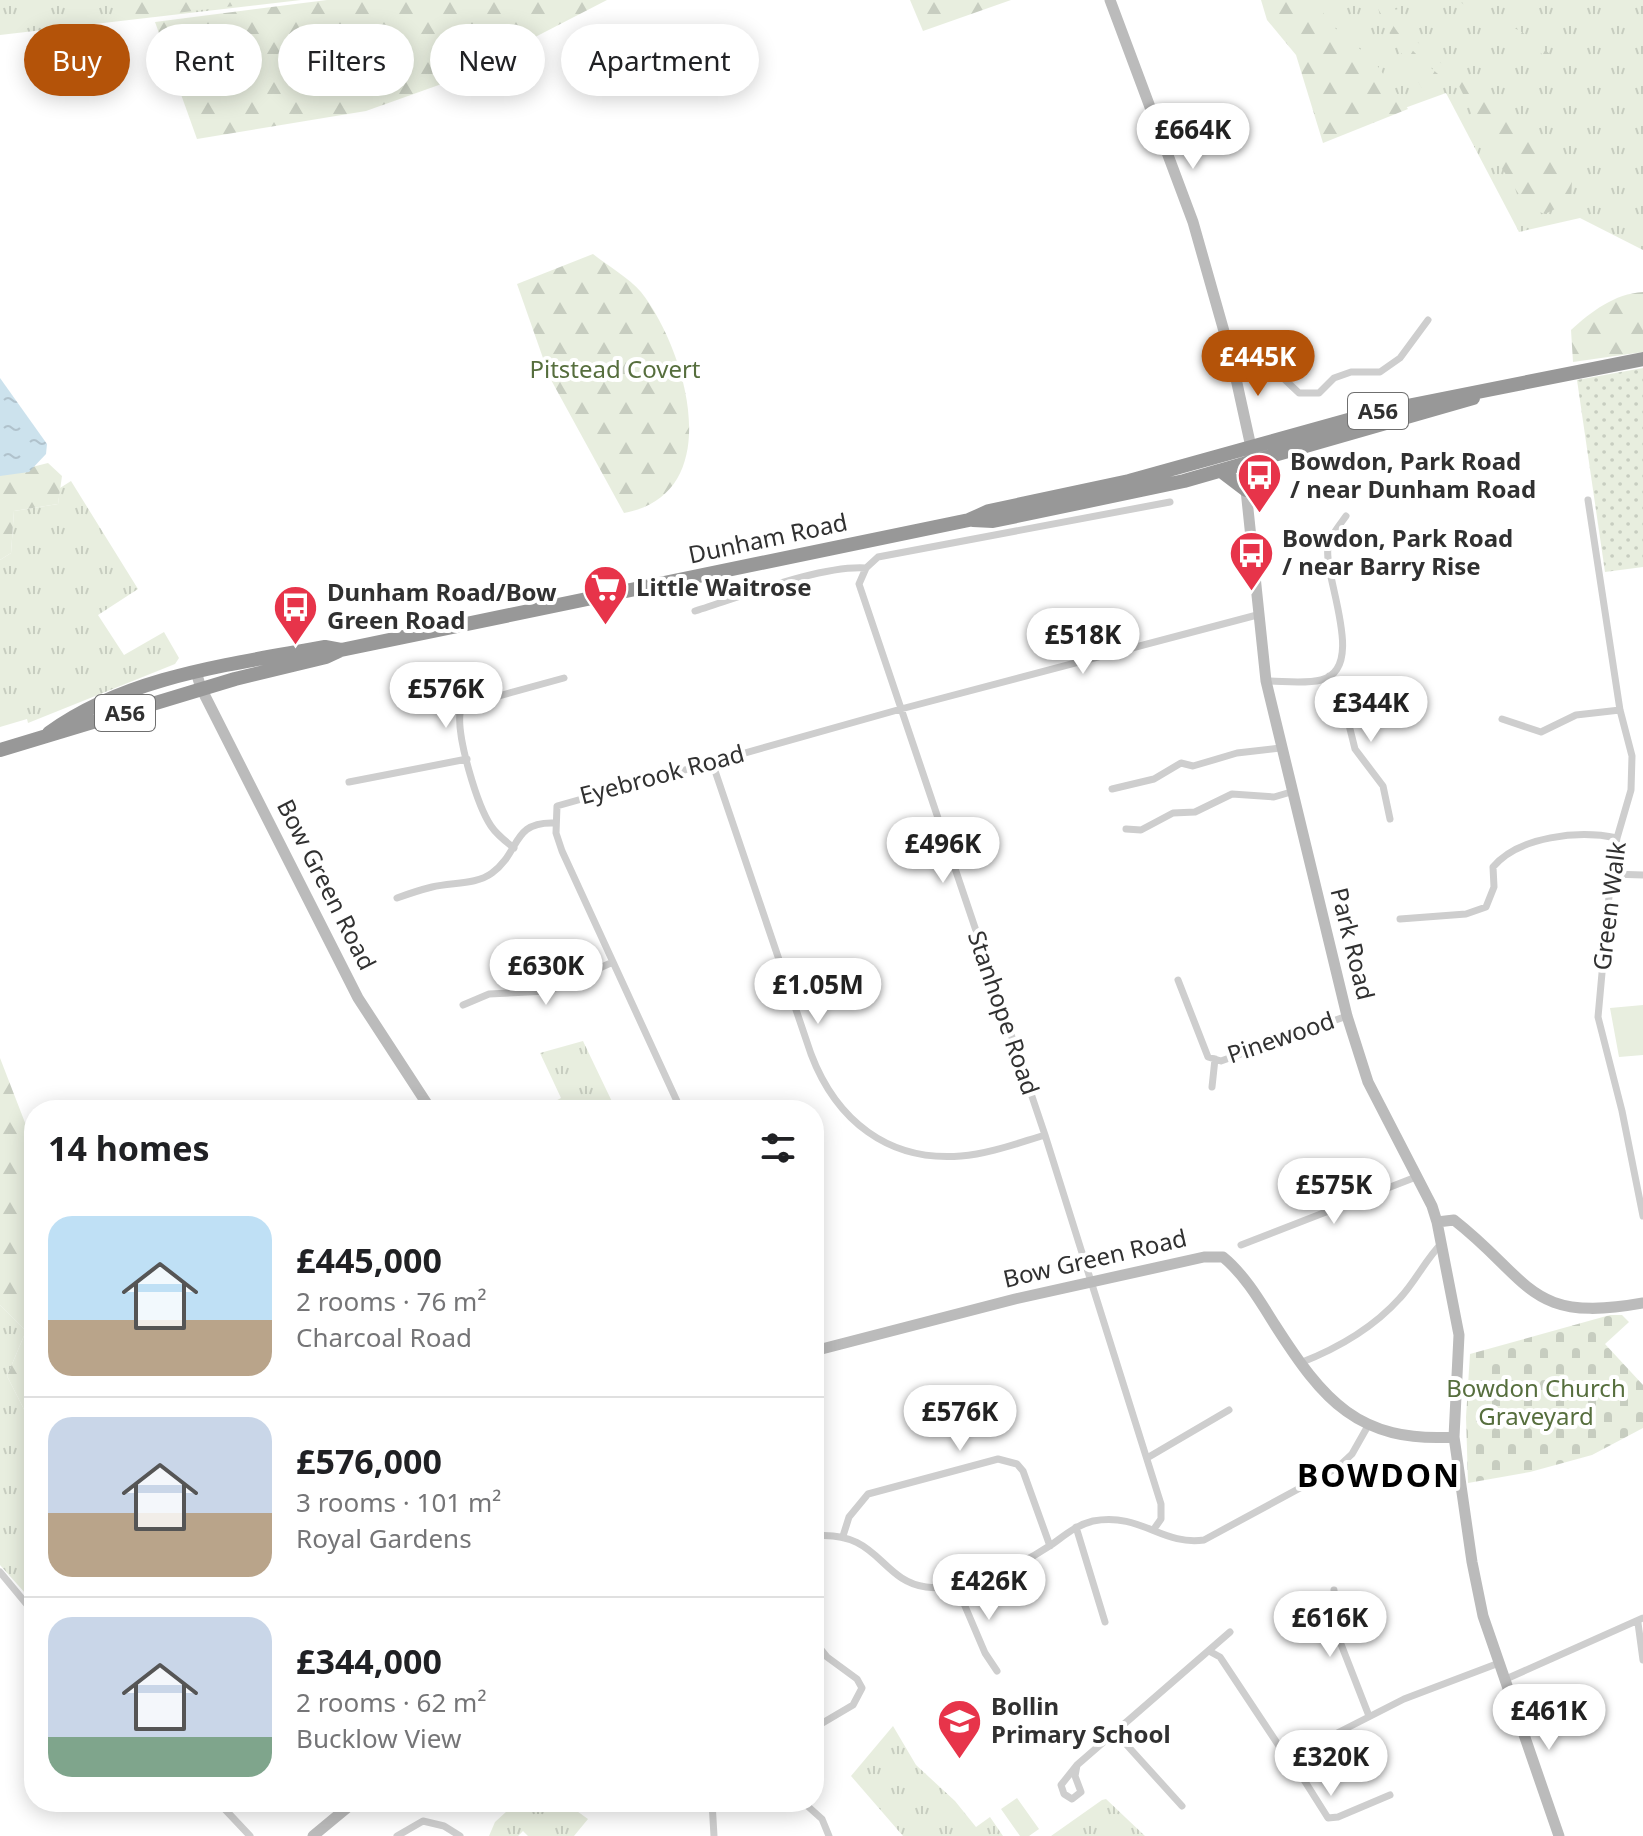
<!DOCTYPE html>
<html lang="en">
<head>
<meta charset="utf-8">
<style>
	body { margin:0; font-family:"Noto Sans",sans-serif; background:#f2f2f2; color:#202124; height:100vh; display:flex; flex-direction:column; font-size:30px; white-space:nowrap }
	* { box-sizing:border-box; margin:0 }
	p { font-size:26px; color:#757577 }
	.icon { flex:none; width:44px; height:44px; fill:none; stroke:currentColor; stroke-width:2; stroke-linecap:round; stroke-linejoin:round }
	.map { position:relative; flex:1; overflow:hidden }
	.details { position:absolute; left:24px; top:1100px; width:800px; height:712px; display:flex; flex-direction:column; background:#fff; border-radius:32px; box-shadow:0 4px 20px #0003 }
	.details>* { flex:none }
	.guide { position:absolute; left:24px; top:24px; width:800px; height:72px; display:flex; gap:16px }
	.price { position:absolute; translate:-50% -68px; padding:0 18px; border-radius:28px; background:#fff; color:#222; font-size:26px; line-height:52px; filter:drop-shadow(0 2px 4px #0008) }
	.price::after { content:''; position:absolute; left:50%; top:48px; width:24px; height:18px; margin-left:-12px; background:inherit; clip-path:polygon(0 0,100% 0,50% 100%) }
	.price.on { background:#b45309; color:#fff }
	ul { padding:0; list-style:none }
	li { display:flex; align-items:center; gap:24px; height:200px; padding:0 24px }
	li+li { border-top:2px solid #e0e0e0 }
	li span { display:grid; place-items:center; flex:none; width:224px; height:160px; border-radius:24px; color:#555 }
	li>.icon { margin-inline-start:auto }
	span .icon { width:96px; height:96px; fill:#fffc; stroke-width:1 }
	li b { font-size:34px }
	h2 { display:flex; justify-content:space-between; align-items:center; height:96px; padding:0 24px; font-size:34px }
	.pill { padding:0 28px; border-radius:36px; background:#fff; box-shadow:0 4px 20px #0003; font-size:28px; line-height:72px }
	.pill.on { background:#b45309; color:#fff }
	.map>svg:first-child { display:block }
	.grass { fill:url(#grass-tufts) }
	.forest { fill:url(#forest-firs) }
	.cemetery { fill:url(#cemetery-stones) }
	.garden { fill:url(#garden-dots) }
	.pitch { fill:#e8eedf }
	.water { fill:url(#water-ripples) }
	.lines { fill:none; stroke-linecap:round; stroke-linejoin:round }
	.street { stroke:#cecece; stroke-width:7 }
	.secondary { stroke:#bbb; stroke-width:11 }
	.highway { stroke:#989898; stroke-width:14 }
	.labels { text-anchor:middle; stroke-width:8; stroke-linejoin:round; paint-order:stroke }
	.shield { fill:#fff; stroke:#6f6f6f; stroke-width:2 }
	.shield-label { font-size:22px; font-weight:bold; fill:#313131 }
	.park-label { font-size:24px; fill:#566e3d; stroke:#fff }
	.poi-label { font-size:24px; font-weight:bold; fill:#313131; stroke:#fff; text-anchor:start }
	.street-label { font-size:24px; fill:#313131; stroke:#fff }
	.district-label { font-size:32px; font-weight:bold; letter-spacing:2px; fill:#000; stroke:#fff }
</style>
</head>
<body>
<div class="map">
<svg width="1643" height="1836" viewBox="0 0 1643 1836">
	<defs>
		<pattern id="grass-tufts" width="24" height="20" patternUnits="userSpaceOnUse" patternTransform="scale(2)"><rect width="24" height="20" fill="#e8eedf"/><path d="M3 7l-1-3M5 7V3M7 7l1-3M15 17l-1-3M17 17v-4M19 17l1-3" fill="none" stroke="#c7cdc0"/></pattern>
		<pattern id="forest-firs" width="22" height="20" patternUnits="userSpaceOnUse" patternTransform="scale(2)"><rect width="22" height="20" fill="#e8eedf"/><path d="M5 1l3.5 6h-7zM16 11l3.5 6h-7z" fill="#c7cdc0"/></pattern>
		<pattern id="cemetery-stones" width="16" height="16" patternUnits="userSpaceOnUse" patternTransform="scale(2)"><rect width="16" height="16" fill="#e8eedf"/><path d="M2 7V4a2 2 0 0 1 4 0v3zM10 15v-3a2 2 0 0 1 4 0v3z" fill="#c7cdc0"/></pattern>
		<pattern id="garden-dots" width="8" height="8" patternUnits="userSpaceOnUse" patternTransform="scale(2)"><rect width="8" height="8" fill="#e8eedf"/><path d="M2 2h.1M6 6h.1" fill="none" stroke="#c7cdc0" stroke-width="1.8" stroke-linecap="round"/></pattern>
		<pattern id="water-ripples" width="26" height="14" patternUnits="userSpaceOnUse" patternTransform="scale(2)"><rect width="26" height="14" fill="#cce2ed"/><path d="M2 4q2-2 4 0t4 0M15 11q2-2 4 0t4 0" fill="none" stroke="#b0c2cc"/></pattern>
	</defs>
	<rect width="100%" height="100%" fill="#fff"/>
	<path class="grass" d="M0 0H301L0 35Z
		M1297 0H1643V250L1580 218 1519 232 1446 93 1380 117Z
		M71 481 138 589 98 615 124 655 164 632 179 658 175 664 28 723 27 719 0 727V560L11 553 14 511 58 504 60 488Z
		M583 1041 616 1110H539L561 1098 540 1053Z
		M0 1305 26 1331 7 1376 34 1429V1603L0 1565Z
		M893 1726 916 1765 955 1801 976 1827 990 1817 1003 1836H903L851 1776Z
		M1106 1799 1145 1836H1051L1102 1800Z
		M517 1802H564L588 1819 574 1836H528L523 1831 518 1836H489L495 1822Z"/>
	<path class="forest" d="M133 0H282L136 18Z
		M327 0H607L450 81 366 111 197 139 155 22Z
		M910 0H1011L923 31Z
		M1261 0H1316L1329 23 1374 61 1408 109 1323 143 1296 55 1267 20Z
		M1376 0H1380C1394 34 1415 55 1444 79L1422 88 1381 19Z
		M1457 0H1467L1533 39 1553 57 1550 59Z
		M1398 9C1408 28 1420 35 1436 49 1481 87 1520 132 1573 159L1571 201 1545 214 1528 208 1495 158 1453 74 1404 30 1392 11Z
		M593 254C608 266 629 278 641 292 686 349 729 494 624 513L550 378 517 284Z
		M1643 292V352L1573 362 1571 330C1592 311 1614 294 1643 292Z
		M48 463 62 476 58 504 14 511 11 553 0 560V466L16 471Z
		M0 1058 34 1146V1429L7 1376 26 1331 0 1305Z"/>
	<path class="cemetery" d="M1610 1315H1622L1629 1322 1605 1344 1643 1385V1428L1592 1455 1530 1472 1468 1483 1466 1417 1470 1354Z"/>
	<path class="garden" d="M1643 368V567L1605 572 1577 380Z"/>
	<path class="pitch" d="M1643 1005V1055L1619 1057 1610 1008Z
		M1017 1798 1039 1829 1029 1836H1020L1001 1809Z"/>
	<path class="water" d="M0 378 47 444 46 454 29 472 0 476Z"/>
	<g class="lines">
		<path class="street" d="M1231 356 1262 358 1299 393H1319L1334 378 1351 372H1380L1400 358 1428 320
			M1588 500 1620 710 1632 756 1631 790 1617 838 1611 874 1598 1017 1622 1111 1643 1216
			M695 611C741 597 820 565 866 568
			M1329 676 1343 701 1355 749 1383 786 1390 819
			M1266 681C1283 681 1305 684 1321 680 1368 669 1323 576 1328 548 1330 536 1339 526 1346 516
			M1502 719 1541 732 1576 715 1620 710
			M712 762 811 1054C836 1120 888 1162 961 1156 989 1154 1018 1143 1045 1135
			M349 782 467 759
			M1112 789 1154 779 1181 763 1193 766 1237 753 1280 748
			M1126 829 1141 830 1173 813 1195 812 1232 794 1274 797 1291 792
			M514 848C505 841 497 835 491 826 477 805 457 738 460 713L470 704 564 678
			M1611 874 1643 875
			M397 898C408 894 420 890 432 887 452 882 476 885 492 873 521 852 511 821 555 823
			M1400 919 1466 914 1486 907 1494 887 1493 867C1519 836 1579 830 1617 838
			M1178 980 1208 1057 1221 1061 1347 1016
			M463 1005 489 994 548 991 613 962
			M1212 1087 1215 1059
			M681 1110 562 851 556 833 557 806 901 709 1257 615
			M1241 1245 1416 1177
			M1300 1363C1336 1349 1374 1327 1400 1298 1416 1281 1425 1260 1442 1243
			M1147 1458 1229 1410
			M1076 1527 1105 1622
			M1154 1529 1161 1519V1504L1045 1135 859 584 866 568 878 557 1170 502
			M814 1536C879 1530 880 1581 926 1587 966 1592 1018 1567 1051 1545 1064 1536 1076 1525 1093 1521 1141 1512 1162 1546 1204 1540L1337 1468 1352 1454 1369 1424
			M843 1536 849 1517 868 1494 998 1459 1017 1464 1023 1471 1050 1546
			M0 1572 34 1613
			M956 1585 985 1653 997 1671
			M1334 1590 1339 1639 1369 1716
			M1638 1623 1643 1660
			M814 1641 827 1657 857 1679 862 1688 853 1705 814 1728
			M1209 1651 1220 1657 1281 1749 1296 1754 1404 1699 1499 1663
			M1506 1679 1643 1618
			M1115 1732 1182 1806
			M1287 1753 1328 1818 1338 1817 1390 1795
			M1077 1765 1075 1776 1081 1792 1072 1799 1064 1794 1061 1785 1077 1765 1230 1632
			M218 1802 250 1836
			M712 1802 714 1836
			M803 1802 822 1819 829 1836
			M630 1803V1802
			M397 1836 423 1821 444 1826 460 1836"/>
		<path class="secondary" d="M1110 0 1193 222 1231 356 1251 447 1246 490 1266 681 1347 1016 1368 1082 1432 1206 1437 1222 1459 1335 1454 1437 1472 1562 1483 1616 1559 1836
			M196 672 201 688 358 998 431 1110
			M1437 1222 1454 1220C1532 1281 1528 1324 1643 1303
			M814 1351 1015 1299 1204 1257H1223C1244 1274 1260 1301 1275 1325 1323 1400 1358 1443 1454 1437
			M313 1836 354 1802"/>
		<path class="highway" d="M1221 471 1246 490
			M973 520 993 521 1184 481 1473 398
			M49 733C127 676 233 664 325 647L341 650
			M0 750 235 679 326 657 341 650 969 520 989 511 1129 481 1377 412 1643 359"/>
	</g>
	<defs>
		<symbol id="bus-pin" viewBox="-11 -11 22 30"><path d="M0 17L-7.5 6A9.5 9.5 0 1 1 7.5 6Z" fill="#e7344a" stroke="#fff"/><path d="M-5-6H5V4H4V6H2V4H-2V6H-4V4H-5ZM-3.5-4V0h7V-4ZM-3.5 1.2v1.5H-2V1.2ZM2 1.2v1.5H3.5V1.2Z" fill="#fff"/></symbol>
		<symbol id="supermarket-pin" viewBox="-11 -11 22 30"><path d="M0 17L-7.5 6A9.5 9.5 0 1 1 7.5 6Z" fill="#e7344a" stroke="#fff"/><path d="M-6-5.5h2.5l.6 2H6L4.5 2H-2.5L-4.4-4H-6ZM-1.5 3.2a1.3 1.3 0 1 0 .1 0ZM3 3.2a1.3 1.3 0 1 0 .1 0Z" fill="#fff"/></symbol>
		<symbol id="school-pin" viewBox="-11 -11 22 30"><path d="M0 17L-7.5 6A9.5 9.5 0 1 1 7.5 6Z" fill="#e7344a" stroke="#fff"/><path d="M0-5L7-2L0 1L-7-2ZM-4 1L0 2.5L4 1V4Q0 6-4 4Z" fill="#fff"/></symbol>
	</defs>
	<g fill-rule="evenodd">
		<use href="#bus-pin" x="1234" y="450" width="51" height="69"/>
		<use href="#bus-pin" x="1226" y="528" width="51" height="69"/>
		<use href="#supermarket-pin" x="580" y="562" width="51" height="69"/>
		<use href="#bus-pin" x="270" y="582" width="51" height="69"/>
		<use href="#school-pin" x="934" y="1696" width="51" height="69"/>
	</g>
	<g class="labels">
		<g class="shield">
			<rect x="1348" y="393" width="60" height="36" rx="6"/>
			<rect x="95" y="695" width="60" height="36" rx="6"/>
		</g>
		<g class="shield-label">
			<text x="1378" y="419">A56</text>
			<text x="125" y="721">A56</text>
		</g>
		<g class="park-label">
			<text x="615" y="378">Pitstead Covert</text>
			<text x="1536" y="1397">Bowdon Church<tspan x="1536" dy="28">Graveyard</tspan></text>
		</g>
		<g class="poi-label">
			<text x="1290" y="470">Bowdon, Park Road<tspan x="1290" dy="28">/ near Dunham Road</tspan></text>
			<text x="1282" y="547">Bowdon, Park Road<tspan x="1282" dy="28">/ near Barry Rise</tspan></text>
			<text x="636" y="596">Little Waitrose</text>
			<text x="327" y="601">Dunham Road/Bow<tspan x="327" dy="28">Green Road</tspan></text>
			<text x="991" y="1715">Bollin<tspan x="991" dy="28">Primary School</tspan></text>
		</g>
		<g class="street-label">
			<text transform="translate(768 539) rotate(-12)" y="8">Dunham Road</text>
			<text transform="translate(662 775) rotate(-15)" y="8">Eyebrook Road</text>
			<text transform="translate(326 885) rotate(63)" y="8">Bow Green Road</text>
			<text transform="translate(1610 906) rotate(-83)" y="8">Green Walk</text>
			<text transform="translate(1352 944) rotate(76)" y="8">Park Road</text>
			<text transform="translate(1003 1013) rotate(71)" y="8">Stanhope Road</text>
			<text transform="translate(1281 1038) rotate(-19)" y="8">Pinewood</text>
			<text transform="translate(1095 1259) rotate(-13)" y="8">Bow Green Road</text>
		</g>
		<g class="district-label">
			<text x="1379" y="1487">BOWDON</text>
		</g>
	</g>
</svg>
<b class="price" style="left:1193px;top:171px">£664K</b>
<b class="price on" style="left:1258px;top:398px">£445K</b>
<b class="price" style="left:1083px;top:676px">£518K</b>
<b class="price" style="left:446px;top:730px">£576K</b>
<b class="price" style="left:1371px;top:744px">£344K</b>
<b class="price" style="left:943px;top:885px">£496K</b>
<b class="price" style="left:546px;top:1007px">£630K</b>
<b class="price" style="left:818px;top:1026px">£1.05M</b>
<b class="price" style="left:1334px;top:1226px">£575K</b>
<b class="price" style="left:960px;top:1453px">£576K</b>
<b class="price" style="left:989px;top:1622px">£426K</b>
<b class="price" style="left:1330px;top:1659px">£616K</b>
<b class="price" style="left:1549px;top:1752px">£461K</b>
<b class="price" style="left:1331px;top:1798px">£320K</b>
<div class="guide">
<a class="pill on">Buy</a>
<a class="pill">Rent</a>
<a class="pill">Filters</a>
<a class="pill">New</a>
<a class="pill">Apartment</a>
</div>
<section class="details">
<h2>14 homes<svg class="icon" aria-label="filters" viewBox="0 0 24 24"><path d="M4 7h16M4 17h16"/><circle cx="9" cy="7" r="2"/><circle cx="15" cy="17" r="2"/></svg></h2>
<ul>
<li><span style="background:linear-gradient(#bfe0f5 65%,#b9a48a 0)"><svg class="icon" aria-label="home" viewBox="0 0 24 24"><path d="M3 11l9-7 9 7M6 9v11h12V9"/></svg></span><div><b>£445,000</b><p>2 rooms · 76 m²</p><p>Charcoal Road</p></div></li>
<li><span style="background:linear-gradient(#c9d6e8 60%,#b9a48a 0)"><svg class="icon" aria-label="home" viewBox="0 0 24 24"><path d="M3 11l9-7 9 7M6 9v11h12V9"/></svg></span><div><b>£576,000</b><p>3 rooms · 101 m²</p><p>Royal Gardens</p></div></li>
<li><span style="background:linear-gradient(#c9d6e8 75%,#7fa58c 0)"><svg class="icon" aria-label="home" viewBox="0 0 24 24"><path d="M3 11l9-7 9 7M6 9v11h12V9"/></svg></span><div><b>£344,000</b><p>2 rooms · 62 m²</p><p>Bucklow View</p></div></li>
</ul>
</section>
</div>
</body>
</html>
